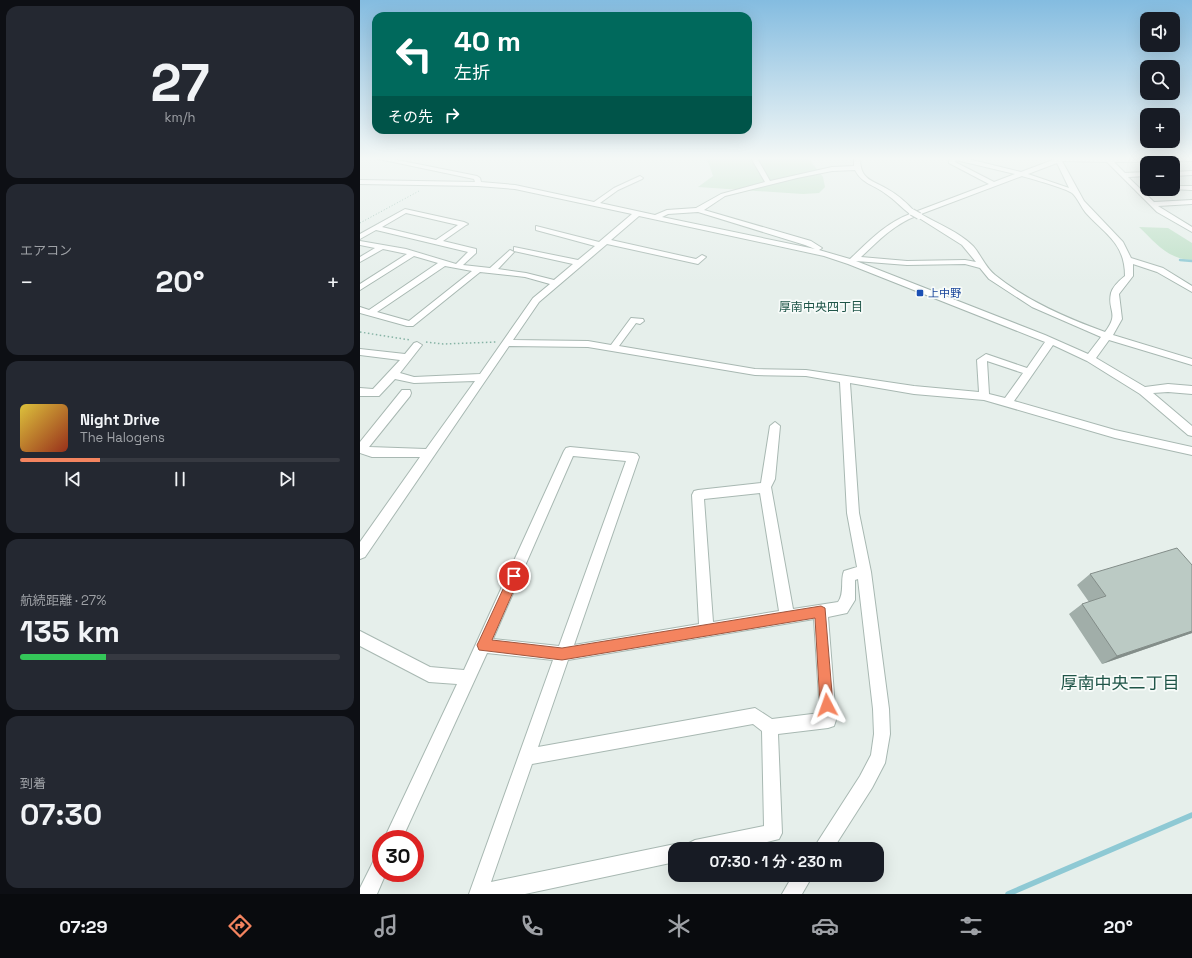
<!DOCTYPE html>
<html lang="ja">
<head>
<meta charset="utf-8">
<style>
  :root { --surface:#171b24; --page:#242831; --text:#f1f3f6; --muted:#9ea1a6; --line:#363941; --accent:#f4845f }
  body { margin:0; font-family:"Space Grotesk","Noto Sans JP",sans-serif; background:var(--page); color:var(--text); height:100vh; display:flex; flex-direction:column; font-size:15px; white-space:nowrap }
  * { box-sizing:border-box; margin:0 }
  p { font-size:13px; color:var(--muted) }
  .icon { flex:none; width:22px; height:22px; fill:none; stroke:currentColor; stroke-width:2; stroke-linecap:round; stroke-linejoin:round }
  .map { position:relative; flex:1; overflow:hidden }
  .drawer { display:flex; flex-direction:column; gap:6px; padding:6px; background:#0d0f14; width:360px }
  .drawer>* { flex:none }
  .banner { position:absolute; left:12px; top:12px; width:380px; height:122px; border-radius:12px; box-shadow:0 4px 16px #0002; background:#00695c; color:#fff; overflow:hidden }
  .controls { position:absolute; left:780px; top:12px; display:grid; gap:8px }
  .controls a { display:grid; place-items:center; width:40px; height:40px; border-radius:8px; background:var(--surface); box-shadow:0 4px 16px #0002; font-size:20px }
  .speed { position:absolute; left:12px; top:830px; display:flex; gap:8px; font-size:20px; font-weight:700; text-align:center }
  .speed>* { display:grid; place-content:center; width:52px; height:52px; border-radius:50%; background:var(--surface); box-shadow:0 4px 16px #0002; line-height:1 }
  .speed .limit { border:6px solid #d22; background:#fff; color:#111 }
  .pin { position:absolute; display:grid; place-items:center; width:34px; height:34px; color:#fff; margin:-17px; border:2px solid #fff; border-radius:50%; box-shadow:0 1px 4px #0007 }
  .me { position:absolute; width:44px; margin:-22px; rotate:356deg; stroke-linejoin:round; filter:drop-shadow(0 0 3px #0008) }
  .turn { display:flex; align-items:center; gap:14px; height:84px; padding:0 16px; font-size:18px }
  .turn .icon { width:52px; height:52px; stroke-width:2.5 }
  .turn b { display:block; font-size:28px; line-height:34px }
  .then { display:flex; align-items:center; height:38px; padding:0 16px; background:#0003; gap:8px; font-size:15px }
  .big { font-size:30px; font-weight:600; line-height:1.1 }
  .drawer .card { flex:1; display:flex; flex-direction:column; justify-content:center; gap:6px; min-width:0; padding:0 14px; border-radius:12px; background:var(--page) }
  .drawer .dial { align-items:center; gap:0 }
  .dial b { font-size:52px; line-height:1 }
  .song { display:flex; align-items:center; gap:12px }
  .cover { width:48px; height:48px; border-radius:6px; background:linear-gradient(135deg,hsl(50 70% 55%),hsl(10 70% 35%)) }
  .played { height:4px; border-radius:2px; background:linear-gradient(90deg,var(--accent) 25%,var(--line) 25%) }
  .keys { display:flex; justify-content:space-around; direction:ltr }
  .heat { display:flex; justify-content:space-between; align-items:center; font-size:22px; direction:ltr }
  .charge { height:6px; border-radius:3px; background:linear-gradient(90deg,#34c759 27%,var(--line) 0) }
  .trip { position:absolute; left:308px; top:842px; width:216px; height:40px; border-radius:12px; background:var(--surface); box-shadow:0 4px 16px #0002; font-weight:600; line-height:40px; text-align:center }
  .tabs { display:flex; height:64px; justify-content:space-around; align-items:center; background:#090b0e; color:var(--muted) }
  .tabs .icon { width:28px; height:28px }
  .tabs .active { color:var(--accent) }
  .tabs b { font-size:18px; color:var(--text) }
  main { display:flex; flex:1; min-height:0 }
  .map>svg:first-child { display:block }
</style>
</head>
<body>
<main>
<section class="drawer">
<div class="card dial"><b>27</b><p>km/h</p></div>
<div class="card"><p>エアコン</p>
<div class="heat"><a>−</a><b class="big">20°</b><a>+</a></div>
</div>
<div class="card">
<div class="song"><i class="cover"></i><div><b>Night Drive</b><p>The Halogens</p></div></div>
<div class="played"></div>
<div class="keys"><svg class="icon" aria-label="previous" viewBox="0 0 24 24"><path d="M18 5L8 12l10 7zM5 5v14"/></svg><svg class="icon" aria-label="pause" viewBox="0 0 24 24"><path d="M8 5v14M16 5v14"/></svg><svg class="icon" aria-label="next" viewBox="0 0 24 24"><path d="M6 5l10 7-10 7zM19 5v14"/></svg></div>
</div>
<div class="card"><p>航続距離 · 27%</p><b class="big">135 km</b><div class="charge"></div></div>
<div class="card"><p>到着</p><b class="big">07:30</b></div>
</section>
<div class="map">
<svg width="832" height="894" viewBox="0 0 832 894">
  <rect width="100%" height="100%" fill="#e6efeb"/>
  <path fill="#bfe0c8" d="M344,158H448L463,177L465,187L459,193L443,194L338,187L353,176L349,164Z
    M779,227L808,228L832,243V260C807,259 796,243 779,227Z"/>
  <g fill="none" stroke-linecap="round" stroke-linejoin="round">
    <path stroke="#8ec9d4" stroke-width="2.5" d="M820,260L832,261"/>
    <path stroke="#8ec9d4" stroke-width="5.5" d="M648,894L832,815"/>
    <g stroke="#a8b8b2" stroke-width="2">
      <path id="minor" d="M14,158H27L117,176L120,178L121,182L155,185L234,202L254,188L280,176L283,178L282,179L258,190L240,203L295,215L307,210L336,208L361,194L405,182L391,158H397L410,181L472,167L494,166V158H500C500,181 513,180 529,190C538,195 548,204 555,212L629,184L589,163V161L593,158H604L661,172L698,158H832V161L754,162L765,173L787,172V176L768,177L794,202L832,200V204L798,206L832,227V232L797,212L747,162L702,161L724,201L763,242L771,258L803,268L832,286V292L797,272L773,264V276L759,294L762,319L753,335L832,359V365L749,340L736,358L785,387L808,384L832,386V394L808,392L793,393L832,426V436L828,435L780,394L727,361L693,345L654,401L755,430L832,447V455L755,438L624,400L554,394L490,383L499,513L511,572L529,709L530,734L525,763L512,788L473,849H453L500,776L511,755L514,734L513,709L498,579L495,580V600L487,613L468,617L476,720L474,726L468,728L418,734L422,833L419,839L379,849H326L329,843L335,840L404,826L402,731L393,724L172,764L131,882L315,844L321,847L322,849H315V862L165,894H109L193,660L127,653L42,839H24L97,684L69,682L0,646V631L70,667L104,670L204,451L206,448L210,447L273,453L277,454L279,457L214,645L339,624L332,495L334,491L338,490L401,483L410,426L415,422L420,426L415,479L411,487L433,609L478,602C485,593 480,580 484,571L497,567L487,513L480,382L446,376L395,375L228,347L149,346L5,557L0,559V542L60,457H12L0,453V442L42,390H50L51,393L50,396L9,447L66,449L115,381L54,383L35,379L19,396H0V388L13,389L40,360L0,355V349L45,354L54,343L57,342L62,345L40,373L54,377L120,374L173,298L190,284L165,277L120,272L53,326H47L0,313V307L9,310L78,263L54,256L0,290V284L47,254L23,249L0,262V257L15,248L0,245V241L46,249L96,264L108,252L16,230L0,239V234L45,209L104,222L108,224L106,225L83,241L116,249V253L103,265L130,268L150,250L154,252L138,269L166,273L194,280L213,264L154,251V247L218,260L235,246L176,230V226L239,242L272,214L155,189L118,186L0,184V180L115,182L114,179ZM596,160L655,174L634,182L595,162ZM697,163L709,188L668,174ZM495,170C502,184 515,185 526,194C535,200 542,208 550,214C526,223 509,241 490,259L459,250L462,248L451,241L344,210L365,196L437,178L472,171ZM662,176C672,179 705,188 712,193C717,197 721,207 726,213C745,234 765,243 765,276C760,280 753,286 751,293C747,311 760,313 745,332C707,318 667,301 635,275C625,267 621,255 613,246C599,232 578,224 561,214ZM338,212L445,245L455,249L302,217L308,214ZM46,213L98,225L76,240L22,227ZM279,216L464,256L488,264L685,342L667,368L626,354L617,360L619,392L554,386L446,370L395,369L259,346L276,323L280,324L284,321L283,319L271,318L251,345L228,341L153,340L179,302L247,244L338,264L346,257L342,255L336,259L251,240ZM556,216L602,245L616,262L605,260L547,261L501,257C518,241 533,225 556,216ZM496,261L547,265L605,264L620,268L629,279L672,307L741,337L728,354L685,335ZM85,266L112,271L49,321L17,312ZM627,361L663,373L645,398L629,394ZM213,456L266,461L199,646L133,639ZM400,493L419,611L353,622L344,499ZM454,619L460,713L412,719L395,708L178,747L208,660Z
        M832,171V175L813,176V172Z
        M813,186H832V190L811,189H813Z
        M21,855V873H26L17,894H0V888L15,858Z
        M433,875H453L442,894H422Z"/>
    </g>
    <path stroke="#86b3a5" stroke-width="1" stroke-dasharray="1 2" stroke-linecap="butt" d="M0,223L59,191"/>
    <path stroke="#86b3a5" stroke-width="1.5" stroke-dasharray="1.5 2.5" stroke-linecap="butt" d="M0,332L50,340
      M66,342L83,344L136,342"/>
    <use href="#minor" fill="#fff" fill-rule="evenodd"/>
    <g stroke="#a8b8b2" stroke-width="8" stroke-linecap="butt">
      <path id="minor-bridge" d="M552,212L559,216"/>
    </g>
    <use href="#minor-bridge" stroke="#fff" stroke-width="6"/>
  </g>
  <path fill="#a1aea9" d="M832,565V633L742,664L709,614L722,604L729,602L717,585L730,574Z"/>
  <path fill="#838d89" d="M832,631V633L742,664L757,656Z"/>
  <path fill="#bbcac4" stroke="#838d89" d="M817,548L832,565V631L757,656L722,604L746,596L730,574Z"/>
  <linearGradient id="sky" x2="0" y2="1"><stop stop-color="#84bce0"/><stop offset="0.56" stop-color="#f4f8f6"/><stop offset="1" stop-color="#f4f8f6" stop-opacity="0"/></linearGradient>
  <rect width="832" height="283" fill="url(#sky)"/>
  <path fill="#f4845f" stroke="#9f563e" d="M154,571L158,572L160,576L132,640L202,648L461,606L465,608L473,705L471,710L467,711L462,710L460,705L455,618L202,660L119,650L117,645L119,641L151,572Z"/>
  <rect fill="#1a4fb4" stroke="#f7fbf9" stroke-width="1.5" x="556" y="289" width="8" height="8" rx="2"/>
  <g text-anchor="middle" stroke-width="3.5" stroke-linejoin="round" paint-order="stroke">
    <g font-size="11" fill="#164399" stroke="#f7fbf9" text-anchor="start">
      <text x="568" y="297">上中野</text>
    </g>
    <g font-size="12" fill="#1f5548" stroke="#f7fbf9">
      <text x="461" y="311">厚南中央四丁目</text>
    </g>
    <g font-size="17" fill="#1f5548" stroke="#f7fbf9">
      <text x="760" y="689">厚南中央二丁目</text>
    </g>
  </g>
</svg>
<div class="controls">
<a><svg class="icon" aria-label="sound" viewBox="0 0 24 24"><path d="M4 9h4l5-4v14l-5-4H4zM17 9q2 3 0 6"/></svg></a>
<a><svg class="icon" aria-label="search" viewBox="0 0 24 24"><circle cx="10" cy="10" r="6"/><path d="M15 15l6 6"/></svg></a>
<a>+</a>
<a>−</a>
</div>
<div class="speed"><div class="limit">30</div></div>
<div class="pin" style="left:154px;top:576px;background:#d93025"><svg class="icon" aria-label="arrive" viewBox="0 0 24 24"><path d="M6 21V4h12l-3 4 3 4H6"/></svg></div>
<svg class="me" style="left:467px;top:705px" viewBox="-20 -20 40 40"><path d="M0-17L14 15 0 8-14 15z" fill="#f4845f" stroke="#fff" stroke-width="4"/></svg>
<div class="trip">07:30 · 1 分 · 230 m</div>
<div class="banner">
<div class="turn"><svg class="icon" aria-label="left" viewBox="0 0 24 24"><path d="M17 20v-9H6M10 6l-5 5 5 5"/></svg><div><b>40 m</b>左折</div></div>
<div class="then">その先<svg class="icon" aria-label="right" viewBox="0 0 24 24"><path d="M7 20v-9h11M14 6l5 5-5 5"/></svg></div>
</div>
</div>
</main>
<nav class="tabs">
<b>07:29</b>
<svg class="icon active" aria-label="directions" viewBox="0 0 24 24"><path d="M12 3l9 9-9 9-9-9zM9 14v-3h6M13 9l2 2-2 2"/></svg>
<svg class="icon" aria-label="music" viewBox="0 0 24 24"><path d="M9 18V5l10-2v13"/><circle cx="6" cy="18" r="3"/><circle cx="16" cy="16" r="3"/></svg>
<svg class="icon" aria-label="phone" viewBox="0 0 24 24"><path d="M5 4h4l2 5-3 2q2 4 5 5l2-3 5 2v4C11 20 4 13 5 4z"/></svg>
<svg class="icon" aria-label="climate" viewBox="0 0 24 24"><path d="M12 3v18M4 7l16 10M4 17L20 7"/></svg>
<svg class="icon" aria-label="car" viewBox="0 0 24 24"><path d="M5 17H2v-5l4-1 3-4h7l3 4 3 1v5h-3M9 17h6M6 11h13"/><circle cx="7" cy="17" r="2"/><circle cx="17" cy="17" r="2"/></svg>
<svg class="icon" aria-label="filters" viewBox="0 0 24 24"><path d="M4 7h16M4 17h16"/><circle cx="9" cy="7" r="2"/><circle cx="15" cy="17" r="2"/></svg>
<b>20°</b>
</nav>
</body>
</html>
